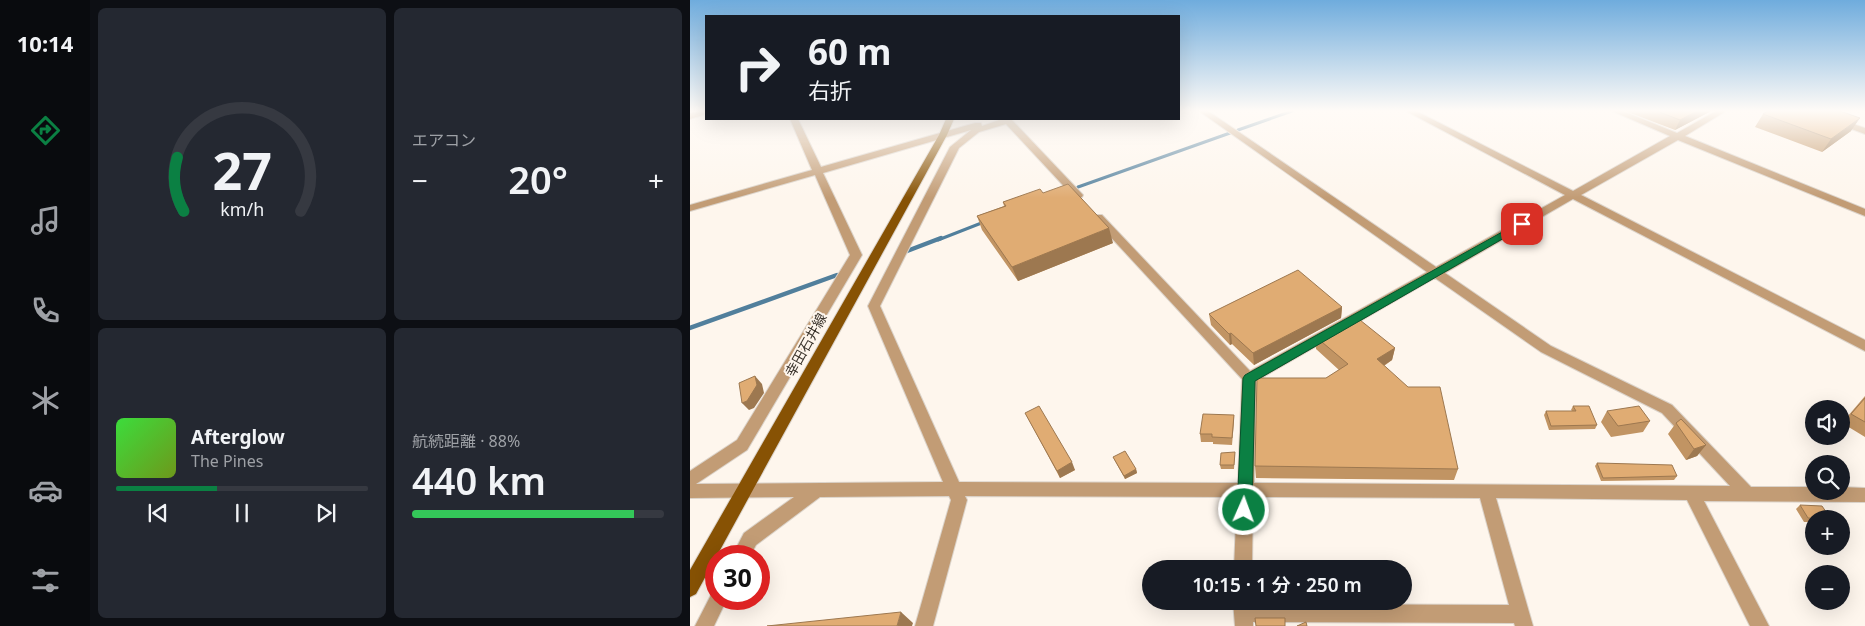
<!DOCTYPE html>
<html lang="ja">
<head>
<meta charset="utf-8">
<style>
  :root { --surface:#171b24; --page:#242831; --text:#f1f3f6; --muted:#9ea1a6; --line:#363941; --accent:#0b8043 }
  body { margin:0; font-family:"Noto Sans","Noto Sans JP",sans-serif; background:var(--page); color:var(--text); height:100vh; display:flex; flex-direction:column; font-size:19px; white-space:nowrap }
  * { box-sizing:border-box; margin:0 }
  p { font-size:16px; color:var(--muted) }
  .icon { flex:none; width:28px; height:28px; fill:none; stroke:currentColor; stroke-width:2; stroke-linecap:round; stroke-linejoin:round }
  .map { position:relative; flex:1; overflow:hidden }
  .details { display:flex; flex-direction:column; gap:8px; padding:8px; background:#0d0f14; width:600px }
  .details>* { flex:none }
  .banner { position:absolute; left:15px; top:15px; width:475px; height:105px; border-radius:0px; box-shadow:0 5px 20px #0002; background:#171b24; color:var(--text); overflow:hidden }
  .controls { position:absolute; left:1115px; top:400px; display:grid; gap:10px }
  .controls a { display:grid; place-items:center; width:45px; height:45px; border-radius:50%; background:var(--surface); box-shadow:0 5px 20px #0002; font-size:25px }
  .speed { position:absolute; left:15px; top:545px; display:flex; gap:10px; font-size:25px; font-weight:700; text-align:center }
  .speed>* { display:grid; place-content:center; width:65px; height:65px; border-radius:50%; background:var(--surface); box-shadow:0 5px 20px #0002; line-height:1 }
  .speed .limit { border:8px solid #d22; background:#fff; color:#111 }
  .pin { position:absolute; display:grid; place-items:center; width:42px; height:42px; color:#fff; margin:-21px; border-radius:10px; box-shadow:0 2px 8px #0006 }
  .me { position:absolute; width:55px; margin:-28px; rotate:2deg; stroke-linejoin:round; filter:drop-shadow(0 0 4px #0008) }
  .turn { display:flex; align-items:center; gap:18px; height:105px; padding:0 20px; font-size:22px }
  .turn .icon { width:65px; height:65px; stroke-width:2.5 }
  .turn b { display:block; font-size:35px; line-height:42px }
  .big { font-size:38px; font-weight:600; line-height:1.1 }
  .details .widget { flex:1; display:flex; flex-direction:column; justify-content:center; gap:8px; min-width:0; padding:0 18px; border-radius:8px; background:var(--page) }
  .details .dial { align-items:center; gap:0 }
  .dial svg { height:130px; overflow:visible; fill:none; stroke:var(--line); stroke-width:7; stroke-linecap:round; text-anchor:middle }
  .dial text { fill:var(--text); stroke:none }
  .song { display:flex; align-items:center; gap:15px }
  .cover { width:60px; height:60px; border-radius:8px; background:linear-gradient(135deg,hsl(120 70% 55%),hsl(80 70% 35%)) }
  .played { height:5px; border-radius:2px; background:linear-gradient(90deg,var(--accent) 40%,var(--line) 40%) }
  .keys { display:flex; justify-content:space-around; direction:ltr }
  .heat { display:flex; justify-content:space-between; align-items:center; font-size:28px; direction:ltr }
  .charge { height:8px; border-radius:4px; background:linear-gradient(90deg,#34c759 88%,var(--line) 0) }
  .details .tiles { flex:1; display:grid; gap:8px; grid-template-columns:repeat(2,1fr) }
  .trip { position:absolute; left:452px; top:560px; width:270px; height:50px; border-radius:25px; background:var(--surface); box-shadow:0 5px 20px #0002; font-weight:600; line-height:50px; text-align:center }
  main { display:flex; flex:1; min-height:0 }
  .menu { display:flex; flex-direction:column; width:90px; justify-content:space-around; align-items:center; background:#090b0e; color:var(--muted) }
  .menu .icon { width:35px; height:35px }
  .menu .on { color:var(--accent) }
  .menu b { font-size:22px; color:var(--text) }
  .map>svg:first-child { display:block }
</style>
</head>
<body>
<main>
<nav class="menu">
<b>10:14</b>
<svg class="icon on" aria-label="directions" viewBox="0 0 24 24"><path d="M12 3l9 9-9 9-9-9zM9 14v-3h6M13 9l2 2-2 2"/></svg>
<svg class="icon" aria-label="music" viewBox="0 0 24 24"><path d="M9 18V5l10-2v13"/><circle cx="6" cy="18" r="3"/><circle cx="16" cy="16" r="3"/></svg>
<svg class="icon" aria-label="phone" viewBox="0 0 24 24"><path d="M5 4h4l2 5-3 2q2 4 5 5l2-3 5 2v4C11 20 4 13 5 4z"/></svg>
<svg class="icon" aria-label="climate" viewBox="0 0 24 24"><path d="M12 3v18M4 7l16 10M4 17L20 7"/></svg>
<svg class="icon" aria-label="car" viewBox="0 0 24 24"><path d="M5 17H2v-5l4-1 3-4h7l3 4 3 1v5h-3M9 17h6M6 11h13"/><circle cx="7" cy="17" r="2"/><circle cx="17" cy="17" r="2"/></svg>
<svg class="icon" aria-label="filters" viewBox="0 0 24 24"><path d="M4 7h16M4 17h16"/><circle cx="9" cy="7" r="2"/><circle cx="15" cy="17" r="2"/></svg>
</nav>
<section class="details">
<div class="tiles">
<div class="widget dial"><svg viewBox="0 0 100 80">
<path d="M14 69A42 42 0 1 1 86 69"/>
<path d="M14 69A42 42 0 0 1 10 36" stroke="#0b8043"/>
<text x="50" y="56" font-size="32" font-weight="700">27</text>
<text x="50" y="72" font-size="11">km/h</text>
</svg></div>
<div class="widget"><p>エアコン</p>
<div class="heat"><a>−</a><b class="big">20°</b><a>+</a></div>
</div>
<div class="widget">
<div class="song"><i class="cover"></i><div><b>Afterglow</b><p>The Pines</p></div></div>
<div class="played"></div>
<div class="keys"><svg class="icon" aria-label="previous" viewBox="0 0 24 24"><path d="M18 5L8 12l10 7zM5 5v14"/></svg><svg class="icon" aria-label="pause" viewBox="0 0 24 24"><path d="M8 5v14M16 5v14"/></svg><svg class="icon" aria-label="next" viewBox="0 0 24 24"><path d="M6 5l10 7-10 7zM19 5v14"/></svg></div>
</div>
<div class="widget"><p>航続距離 · 88%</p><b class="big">440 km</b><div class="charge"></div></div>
</div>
</section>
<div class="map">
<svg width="1175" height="626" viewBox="0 0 1175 626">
  <rect width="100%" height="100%" fill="#fef6ed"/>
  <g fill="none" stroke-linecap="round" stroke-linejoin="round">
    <path stroke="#517f9c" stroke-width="3" d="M548,130L602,111
      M388,187L540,133
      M248,240L294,222"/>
    <path stroke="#517f9c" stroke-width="4.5" d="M217,251L251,238
      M0,328L147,275"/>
    <g stroke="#dbd3ca" stroke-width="2">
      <path id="minor" d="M11,111H16V114L0,119V113Z
        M509,111H518L746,267L875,195L716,111H726L883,191L980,136L922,111H933L987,133L1026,111H1036L995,136L1175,209V216L988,140L891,195L1175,340V351L883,199L755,273L861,346L982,405L1061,487H1124V491H1151V487L1175,488V502L1014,501L1079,626H1060L997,500L806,498L843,626H825L824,623L563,622V626H545L543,601H561V604L819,605L790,498L563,497L562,569H544L547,497L275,496L277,500L243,626H225L261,500L259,496L130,497L66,545L60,556H42L54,533L104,497L0,498V471L47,440L160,255L125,175L0,211V205L122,170L100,119H108L131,167L285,123H291L292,126L312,119H321L393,195L392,197H384L316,124L289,132L269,148L190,306L269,482L548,483L552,379L404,219L403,217L404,215H412L560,371L737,272ZM281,130L260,147L178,306L253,482L6,484L57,450L172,255L133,173ZM745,278L851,352L972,413L1040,486L564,483L566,381Z
        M1113,111H1125L1175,128V134Z
        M26,591V599H37L24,626H5L22,593Z"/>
    </g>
    <g stroke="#dbd3ca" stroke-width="2">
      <path id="major" d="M256,119H264L257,135L6,594L0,597V570L249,135Z"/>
    </g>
    <use href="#minor" fill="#c29c75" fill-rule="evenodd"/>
    <use href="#major" fill="#875204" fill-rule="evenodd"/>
  </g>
  <path fill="#c19463" d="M935,111H1021L985,130Z
    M1073,114L1161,131L1132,152L1065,127Z
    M353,193L423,243L328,281L292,230L287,216L314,206L313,202Z
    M652,307L651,318L564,365L542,344L540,345L521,325L519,314Z
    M626,337L705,348L702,360L694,366L768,469L764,480L566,478L565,466L636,378L649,370L626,349Z
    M1175,396V437L1152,423Z
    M883,406L907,425L905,429L859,430L854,415L856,411H882L881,410Z
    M917,411L960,421L953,432L921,437L911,422Z
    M335,413L385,470L370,478Z
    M544,415V422L542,445L523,444V442H511L510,434Z
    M986,423L1016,445L1007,456L996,460L978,434Z
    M545,452L544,469H531L530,465Z
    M423,457L446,469L447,473L435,479L425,461Z
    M907,463L987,476L984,480L911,481L905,466Z
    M1110,505L1141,519H1124V522H1114L1106,509Z"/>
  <path fill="#9d7850" d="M1007,111H1021L985,130L990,120Z
    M1170,118L1161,131L1132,152L1141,139Z
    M419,228L423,243L328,281L322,267Z
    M652,307L651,318L564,365L563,353Z
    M541,333L542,344L540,345L539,334Z
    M705,348L702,360L685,371L687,359Z
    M65,376L72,384L74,393L64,408L59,410L52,403Z
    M1016,445L1007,456L996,460L1004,449Z
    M382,462L385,470L370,478L367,471Z
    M446,469L447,473L435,479L434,476Z
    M211,612L223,623L222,626H207Z"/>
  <path fill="#e0ac73" stroke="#9d7850" d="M967,111H1007L990,120Z
    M1078,111H1150L1170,118L1141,139L1073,114Z
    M378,184L419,228L322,267L287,216L316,206L313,202L350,189L353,193Z
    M608,270L652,307L563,353L541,333L539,334L519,314Z
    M665,316L705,348L687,359L718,387H750L768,469L565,466L567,378H636L658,364L626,337Z
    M65,376L67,385L57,401L52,403L49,383Z
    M1175,398V422L1161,414Z
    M349,406L382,462L367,471L335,413Z
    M883,406H899L907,425L861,426L856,411H886Z
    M949,406L960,421L928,426L917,411Z
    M513,414L544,415L542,438L522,437V434H510Z
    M991,419L1016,445L1004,449L986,423Z
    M435,451L446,469L434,476L423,457Z
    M545,452L544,465H530L531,453Z
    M907,463L982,465L987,476L913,478Z
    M1110,505L1132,506L1141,519L1118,518Z
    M211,612L207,626H77Z
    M565,618H595V626H566Z
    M616,622L617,626H607Z"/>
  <linearGradient id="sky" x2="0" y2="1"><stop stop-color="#6facdd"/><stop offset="0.56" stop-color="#fffbf7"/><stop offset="1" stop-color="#fffbf7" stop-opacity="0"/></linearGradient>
  <rect width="1175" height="198" fill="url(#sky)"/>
  <path fill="#0b8043" stroke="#07532c" d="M832,221L835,222V226L565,381L562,510L560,515L554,517L549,515L547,510L553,378L555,375Z"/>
  <g text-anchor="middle" stroke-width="4" stroke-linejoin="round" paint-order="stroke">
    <g font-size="14" fill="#3a332b" stroke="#fef6ed">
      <text transform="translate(116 345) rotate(-61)" y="5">幸田石井線</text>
    </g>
  </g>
</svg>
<div class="controls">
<a><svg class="icon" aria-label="sound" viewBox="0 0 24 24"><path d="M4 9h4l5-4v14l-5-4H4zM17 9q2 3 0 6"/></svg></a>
<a><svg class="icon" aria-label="search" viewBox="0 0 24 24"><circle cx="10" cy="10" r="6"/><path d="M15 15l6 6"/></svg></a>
<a>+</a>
<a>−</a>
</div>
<div class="speed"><div class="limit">30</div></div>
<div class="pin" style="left:832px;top:224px;background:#d93025"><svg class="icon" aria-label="arrive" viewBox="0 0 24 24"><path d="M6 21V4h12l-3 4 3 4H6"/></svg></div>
<svg class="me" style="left:554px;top:510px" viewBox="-20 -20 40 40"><circle r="17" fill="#0b8043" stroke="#fff" stroke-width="3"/><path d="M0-11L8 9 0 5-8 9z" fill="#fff"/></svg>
<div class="trip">10:15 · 1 分 · 250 m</div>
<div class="banner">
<div class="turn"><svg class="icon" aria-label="right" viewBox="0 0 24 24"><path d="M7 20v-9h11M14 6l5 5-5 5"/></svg><div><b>60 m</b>右折</div></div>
</div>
</div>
</main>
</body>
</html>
